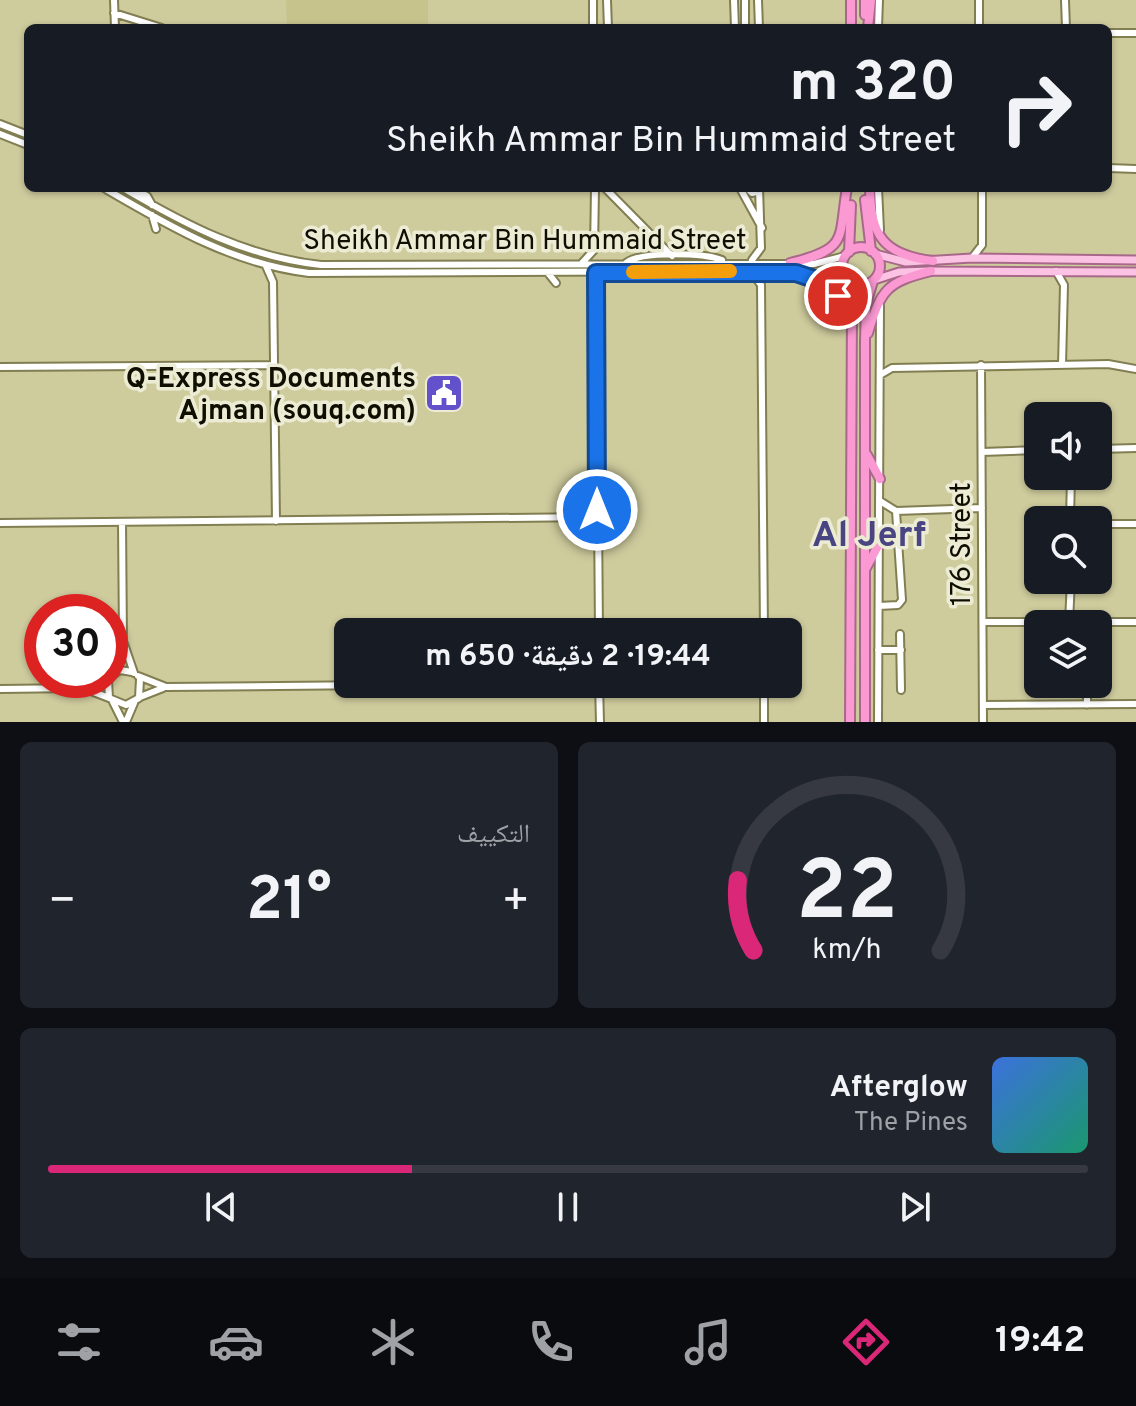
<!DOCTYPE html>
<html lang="ar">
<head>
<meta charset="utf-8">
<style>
  :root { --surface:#171b24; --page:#20242c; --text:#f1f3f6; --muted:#9ea1a6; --line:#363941; --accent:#db2777 }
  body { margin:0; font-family:Overpass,"Noto Naskh Arabic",sans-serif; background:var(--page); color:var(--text); direction:rtl; height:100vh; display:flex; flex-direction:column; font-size:30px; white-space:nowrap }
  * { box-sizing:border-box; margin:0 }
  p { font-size:26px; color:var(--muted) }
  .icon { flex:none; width:44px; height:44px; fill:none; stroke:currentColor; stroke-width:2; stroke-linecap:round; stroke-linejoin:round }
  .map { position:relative; height:722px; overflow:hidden; direction:ltr }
  .details { display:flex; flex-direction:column; gap:20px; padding:20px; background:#0d0f14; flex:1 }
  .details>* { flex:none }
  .banner { position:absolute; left:24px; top:24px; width:1088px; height:168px; border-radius:12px; box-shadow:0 2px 6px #0004; direction:rtl; background:#171b24; color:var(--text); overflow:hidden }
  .fabs { position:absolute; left:1024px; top:402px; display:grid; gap:16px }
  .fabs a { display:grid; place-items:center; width:88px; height:88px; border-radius:12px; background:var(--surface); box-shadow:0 2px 6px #0004; font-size:40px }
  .speed { position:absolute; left:24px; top:594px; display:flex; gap:16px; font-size:40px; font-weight:700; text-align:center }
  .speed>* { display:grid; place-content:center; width:104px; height:104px; border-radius:50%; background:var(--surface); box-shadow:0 2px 6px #0004; line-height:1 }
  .speed .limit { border:12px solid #d22; background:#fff; color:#111 }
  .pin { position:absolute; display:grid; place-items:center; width:68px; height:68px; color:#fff; margin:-34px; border:4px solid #fff; border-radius:50%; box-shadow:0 2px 8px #0007 }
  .me { position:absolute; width:88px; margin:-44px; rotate:0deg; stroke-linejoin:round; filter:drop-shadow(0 0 6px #0008) }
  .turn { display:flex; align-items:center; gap:28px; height:168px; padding:0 24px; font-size:36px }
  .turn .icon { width:104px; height:104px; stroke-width:2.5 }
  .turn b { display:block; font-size:56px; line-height:68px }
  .big { font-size:60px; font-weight:700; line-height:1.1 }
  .details .widget { flex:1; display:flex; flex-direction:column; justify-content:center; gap:12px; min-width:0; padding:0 28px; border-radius:12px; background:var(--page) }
  .details .dial { align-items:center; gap:0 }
  .dial svg { height:208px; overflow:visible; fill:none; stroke:var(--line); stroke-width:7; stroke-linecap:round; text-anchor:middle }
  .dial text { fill:var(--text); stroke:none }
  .song { display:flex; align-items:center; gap:24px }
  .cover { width:96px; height:96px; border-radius:12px; background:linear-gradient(135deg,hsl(220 70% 55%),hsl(160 70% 35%)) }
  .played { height:8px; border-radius:4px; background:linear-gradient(90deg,var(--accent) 35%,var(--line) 35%) }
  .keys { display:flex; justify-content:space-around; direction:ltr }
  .heat { display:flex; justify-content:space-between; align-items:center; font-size:44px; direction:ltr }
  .details .tiles { flex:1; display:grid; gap:20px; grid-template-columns:1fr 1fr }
  .widget:last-child { grid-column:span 2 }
  .trip { position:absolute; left:334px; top:618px; width:468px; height:80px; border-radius:12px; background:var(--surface); box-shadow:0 2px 6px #0004; font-weight:700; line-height:80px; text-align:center; direction:rtl }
  .tabs { display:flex; height:128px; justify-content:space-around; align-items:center; background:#090b0e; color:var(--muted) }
  .tabs .icon { width:56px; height:56px }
  .tabs .on { color:var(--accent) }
  .tabs b { font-size:36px; color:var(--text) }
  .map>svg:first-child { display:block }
</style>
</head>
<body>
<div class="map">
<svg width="1136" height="722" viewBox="0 0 1136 722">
  <rect width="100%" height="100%" fill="#cecb9d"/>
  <path fill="#c6c38d" d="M286,0H428V28H287Z"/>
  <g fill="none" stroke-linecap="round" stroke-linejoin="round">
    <g stroke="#817e52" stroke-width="10">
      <path id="minor" d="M114,0L115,28
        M593,0V28
        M607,0L608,28
        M734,0L735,28
        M745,0V28
        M758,0L759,28
        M979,0V28
        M1065,0L1066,28
        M114,13L162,28
        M878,28L879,0
        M1108,33H1136
        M0,124L28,135
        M0,134L28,145
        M1108,168L1136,169
        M104,188C169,226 233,264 309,273L751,271L844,275
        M123,188C186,225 247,257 321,265L814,264L845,256
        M133,188L147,196L152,205
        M605,188L672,256
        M740,188L762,228
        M747,188L752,193L759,191
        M878,188L880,230
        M152,215L156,229
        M972,258L982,245V188
        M752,260L761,248L759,188
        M582,263L594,250L595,188
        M626,263C641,251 703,253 722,260
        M266,266L273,282L276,521
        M751,271L761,285L764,632
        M1056,271L1064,285L1062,365
        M548,273L556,283
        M596,273L599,632
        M981,365L983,722
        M0,367L274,365
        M880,375L892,368L1108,364L1136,369
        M1098,449L1136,448
        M982,452L1038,450
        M880,501L896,511L982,508
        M1070,520L1071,476
        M122,522L123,641L134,673
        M0,523L597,517
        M1098,524H1136
        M879,606L898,605L902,600L896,511
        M983,622H1136
        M1069,622L1071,580
        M900,634L901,690
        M878,650H901
        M114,672L122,649
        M138,676L166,687L479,684
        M110,677L120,670L132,672
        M108,680L109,698L126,705L139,698L140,679
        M599,684L600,722
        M764,684V722
        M83,688L109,698
        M0,689L79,688L106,680
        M140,697L163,688
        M113,702L123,722
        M983,705L1136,704
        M1087,705V684
        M126,722L134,703
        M878,722L880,306"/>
    </g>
    <g stroke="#a86889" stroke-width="11">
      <path id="major" d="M875,254L906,262L972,258L1136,260
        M874,280L899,272L931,271L1136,272"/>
    </g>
    <g stroke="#a86889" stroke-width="12">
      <path id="highway" d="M865,0V15
        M851,28V0
        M868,28L871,0
        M870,188C870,236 884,255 933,261
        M865,200L871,251
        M842 266a19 19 0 1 1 38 0a19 19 0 1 1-38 0Z
        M849,252L851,205
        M790,263C850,249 838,238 847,188
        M796,273C825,282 840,293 849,322
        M848,281L852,308L850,722
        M868,333C881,289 887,282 931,271
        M867,455L880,479
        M866,568L879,544
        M865,722V341L866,304L873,281"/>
    </g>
    <use href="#minor" stroke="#fff" stroke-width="6"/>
    <use href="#major" stroke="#fcc2e4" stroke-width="7"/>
    <use href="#highway" stroke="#fa99d2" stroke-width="8"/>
  </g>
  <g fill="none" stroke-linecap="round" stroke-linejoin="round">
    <g stroke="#114b97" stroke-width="20">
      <path id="route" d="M597,510L596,273H796L820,281L838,296"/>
    </g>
    <use href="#route" stroke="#1a73e8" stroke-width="14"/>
    <path stroke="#f59e0b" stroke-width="14" d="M633,272L730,271"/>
  </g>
  <defs>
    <g id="civic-square" transform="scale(2)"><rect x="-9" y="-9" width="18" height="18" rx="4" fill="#6251ca" stroke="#ecebd4"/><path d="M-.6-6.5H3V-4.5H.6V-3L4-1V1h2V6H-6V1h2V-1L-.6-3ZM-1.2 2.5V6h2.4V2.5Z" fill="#fff"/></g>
  </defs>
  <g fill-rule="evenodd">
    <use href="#civic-square" x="444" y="393"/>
  </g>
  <g text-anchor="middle" stroke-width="7" stroke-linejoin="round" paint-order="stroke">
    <g font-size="28" fill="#100e01" stroke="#ecebd4">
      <text x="525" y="249">Sheikh Ammar Bin Hummaid Street</text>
      <text transform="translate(960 544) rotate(-90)" y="10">176 Street</text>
    </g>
    <g font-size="28" font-weight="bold" fill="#100e01" stroke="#ecebd4" text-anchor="end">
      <text x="416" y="387">Q-Express Documents<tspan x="416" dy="32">Ajman (souq.com)</tspan></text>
    </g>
    <g font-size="36" font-weight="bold" fill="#494482" stroke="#ecebd4">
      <text x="869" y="546">Al Jerf</text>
    </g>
  </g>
</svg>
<div class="fabs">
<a><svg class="icon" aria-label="sound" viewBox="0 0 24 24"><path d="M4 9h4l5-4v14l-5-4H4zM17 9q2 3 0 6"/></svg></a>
<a><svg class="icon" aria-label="search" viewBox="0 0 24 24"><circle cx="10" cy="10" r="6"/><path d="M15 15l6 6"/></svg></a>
<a><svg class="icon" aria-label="layers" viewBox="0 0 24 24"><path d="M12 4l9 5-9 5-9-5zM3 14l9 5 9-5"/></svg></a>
</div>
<div class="speed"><div class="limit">30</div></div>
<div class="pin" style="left:838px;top:296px;background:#d93025"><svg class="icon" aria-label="arrive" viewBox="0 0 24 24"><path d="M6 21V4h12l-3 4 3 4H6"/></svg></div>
<svg class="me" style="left:597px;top:510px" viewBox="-20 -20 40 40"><circle r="17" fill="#1a73e8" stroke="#fff" stroke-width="3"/><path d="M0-11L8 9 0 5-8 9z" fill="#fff"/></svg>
<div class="trip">19:44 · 2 دقيقة · 650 m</div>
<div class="banner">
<div class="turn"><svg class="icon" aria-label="right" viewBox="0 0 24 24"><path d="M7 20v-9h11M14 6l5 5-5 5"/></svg><div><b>320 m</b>Sheikh Ammar Bin Hummaid Street</div></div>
</div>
</div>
<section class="details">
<div class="tiles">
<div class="widget dial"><svg viewBox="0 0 100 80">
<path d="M14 69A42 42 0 1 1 86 69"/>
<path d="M14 69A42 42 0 0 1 8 42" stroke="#db2777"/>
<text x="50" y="56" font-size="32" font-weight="700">22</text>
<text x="50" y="72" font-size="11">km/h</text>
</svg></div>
<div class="widget"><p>التكييف</p>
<div class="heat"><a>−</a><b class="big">21°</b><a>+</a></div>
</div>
<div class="widget">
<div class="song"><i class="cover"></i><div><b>Afterglow</b><p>The Pines</p></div></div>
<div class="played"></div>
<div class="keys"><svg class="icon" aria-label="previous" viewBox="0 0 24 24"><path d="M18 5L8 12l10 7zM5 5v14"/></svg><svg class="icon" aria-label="pause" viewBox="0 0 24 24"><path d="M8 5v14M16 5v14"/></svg><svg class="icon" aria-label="next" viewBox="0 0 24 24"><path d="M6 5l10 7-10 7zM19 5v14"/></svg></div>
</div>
</div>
</section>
<nav class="tabs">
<b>19:42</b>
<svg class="icon on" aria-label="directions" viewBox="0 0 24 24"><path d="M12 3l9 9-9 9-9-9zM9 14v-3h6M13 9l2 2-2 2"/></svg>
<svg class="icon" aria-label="music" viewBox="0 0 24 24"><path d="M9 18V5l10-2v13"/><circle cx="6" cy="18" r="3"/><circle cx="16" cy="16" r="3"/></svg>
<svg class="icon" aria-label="phone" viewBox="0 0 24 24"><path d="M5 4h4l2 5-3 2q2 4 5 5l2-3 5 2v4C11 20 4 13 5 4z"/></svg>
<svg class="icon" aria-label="climate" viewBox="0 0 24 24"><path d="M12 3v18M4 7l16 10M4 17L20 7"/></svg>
<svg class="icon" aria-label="car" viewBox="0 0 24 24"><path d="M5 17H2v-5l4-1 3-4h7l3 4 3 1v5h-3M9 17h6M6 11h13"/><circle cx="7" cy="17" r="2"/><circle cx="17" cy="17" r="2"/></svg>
<svg class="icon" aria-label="filters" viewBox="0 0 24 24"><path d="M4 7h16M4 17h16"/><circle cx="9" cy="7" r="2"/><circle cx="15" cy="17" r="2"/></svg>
</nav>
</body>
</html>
